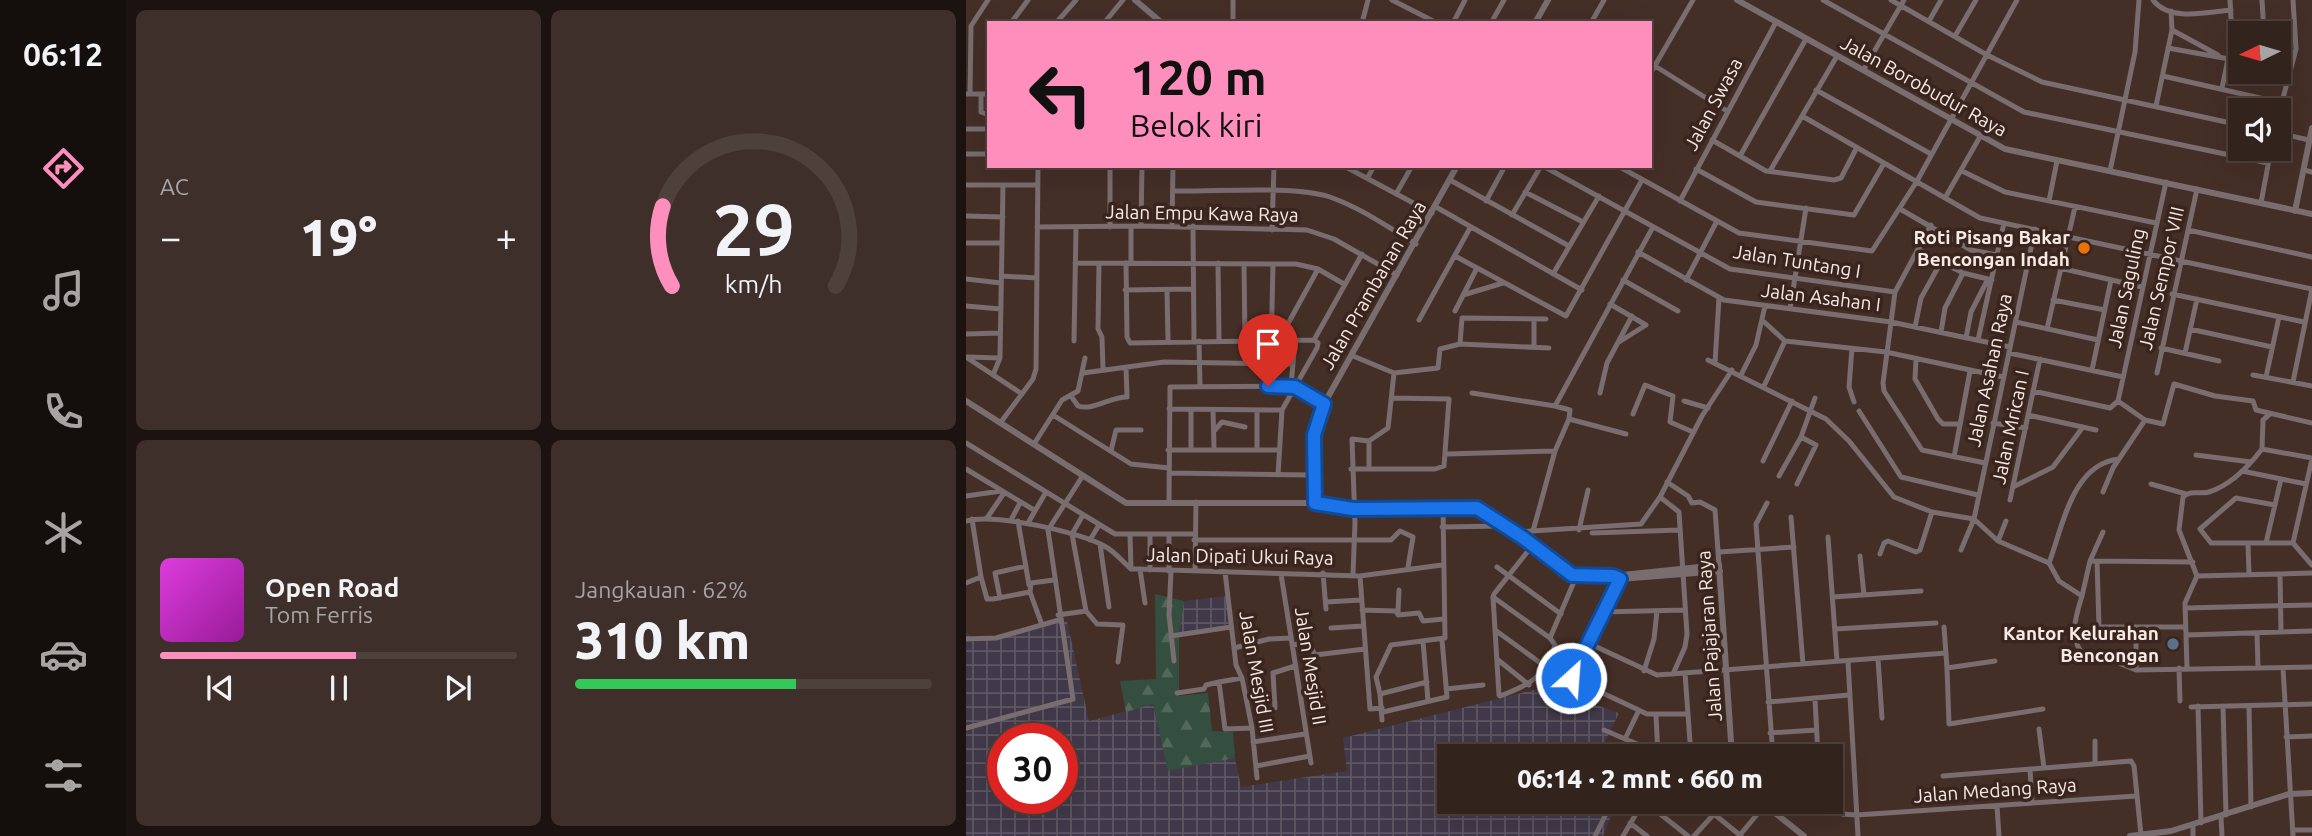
<!DOCTYPE html>
<html lang="id">
<head>
<meta charset="utf-8">
<style>
  :root { --surface:#33231d; --page:#3e2f2a; --text:#f1f3f6; --muted:#a9a4a4; --line:#4e403b; --accent:#fe8ebc }
  body { margin:0; font-family:Ubuntu,sans-serif; background:var(--page); color:var(--text); height:100vh; display:flex; flex-direction:column; font-size:26px; white-space:nowrap }
  * { box-sizing:border-box; margin:0 }
  p { font-size:23px; color:var(--muted) }
  .icon { flex:none; width:38px; height:38px; fill:none; stroke:currentColor; stroke-width:2; stroke-linecap:round; stroke-linejoin:round }
  .map { position:relative; flex:1; overflow:hidden }
  .panel { display:flex; flex-direction:column; gap:10px; padding:10px; background:#1c1310; width:840px }
  .panel>* { flex:none }
  .top-card { position:absolute; left:21px; top:21px; width:665px; height:147px; border-radius:0px; box-shadow:0 7px 28px #0002,0 0 0 2px var(--line); background:#fe8ebc; color:#111; overflow:hidden }
  .needle { width:46px; rotate:265deg }
  .buttons { position:absolute; left:1262px; top:21px; display:grid; gap:14px }
  .buttons a { display:grid; place-items:center; width:63px; height:63px; border-radius:0px; background:var(--surface); box-shadow:0 7px 28px #0002,0 0 0 2px var(--line); font-size:35px }
  .speed { position:absolute; left:21px; top:723px; display:flex; gap:14px; font-size:35px; font-weight:700; text-align:center }
  .speed>* { display:grid; place-content:center; width:91px; height:91px; border-radius:50%; background:var(--surface); box-shadow:0 7px 28px #0002,0 0 0 2px var(--line); line-height:1 }
  .speed .limit { border:10px solid #d22; background:#fff; color:#111 }
  .pin { position:absolute; display:grid; place-items:center; width:60px; height:60px; color:#fff; margin:-72px -30px; border-radius:50% 50% 50% 0; rotate:-45deg; box-shadow:0 0 7px #0007 }
  .pin .icon { rotate:45deg }
  .me { position:absolute; width:77px; margin:-38px; rotate:26deg; stroke-linejoin:round; filter:drop-shadow(0 0 5px #0008) }
  .turn { display:flex; align-items:center; gap:24px; height:147px; padding:0 28px; font-size:32px }
  .turn .icon { width:91px; height:91px; stroke-width:2.5 }
  .turn b { display:block; font-size:49px; line-height:60px }
  .big { font-size:52px; font-weight:800; line-height:1.1 }
  .panel .card { flex:1; display:flex; flex-direction:column; justify-content:center; gap:10px; min-width:0; padding:0 24px; border-radius:10px; background:var(--page) }
  .panel .dial { align-items:center; gap:0 }
  .dial svg { height:182px; overflow:visible; fill:none; stroke:var(--line); stroke-width:7; stroke-linecap:round; text-anchor:middle }
  .dial text { fill:var(--text); stroke:none }
  .song { display:flex; align-items:center; gap:21px }
  .cover { width:84px; height:84px; border-radius:10px; background:linear-gradient(135deg,hsl(300 70% 55%),hsl(300 70% 35%)) }
  .played { height:7px; border-radius:4px; background:linear-gradient(90deg,var(--accent) 55%,var(--line) 55%) }
  .keys { display:flex; justify-content:space-around; direction:ltr }
  .heat { display:flex; justify-content:space-between; align-items:center; font-size:38px; direction:ltr }
  .charge { height:10px; border-radius:5px; background:linear-gradient(90deg,#34c759 62%,var(--line) 0) }
  .panel .tiles { flex:1; display:grid; gap:10px; grid-template-columns:repeat(2,1fr) }
  .trip { position:absolute; left:471px; top:744px; width:406px; height:70px; border-radius:0px; background:var(--surface); box-shadow:0 7px 28px #0002,0 0 0 2px var(--line); font-weight:800; line-height:70px; text-align:center }
  main { display:flex; flex:1; min-height:0 }
  .tabs { display:flex; flex-direction:column; width:126px; justify-content:space-around; align-items:center; background:#140e0c; color:var(--muted) }
  .tabs .icon { width:49px; height:49px }
  .tabs .active { color:var(--accent) }
  .tabs b { font-size:32px; color:var(--text) }
  .map>svg:first-child { display:block }
</style>
</head>
<body>
<main>
<nav class="tabs">
<b>06:12</b>
<svg class="icon active" aria-label="directions" viewBox="0 0 24 24"><path d="M12 3l9 9-9 9-9-9zM9 14v-3h6M13 9l2 2-2 2"/></svg>
<svg class="icon" aria-label="music" viewBox="0 0 24 24"><path d="M9 18V5l10-2v13"/><circle cx="6" cy="18" r="3"/><circle cx="16" cy="16" r="3"/></svg>
<svg class="icon" aria-label="phone" viewBox="0 0 24 24"><path d="M5 4h4l2 5-3 2q2 4 5 5l2-3 5 2v4C11 20 4 13 5 4z"/></svg>
<svg class="icon" aria-label="climate" viewBox="0 0 24 24"><path d="M12 3v18M4 7l16 10M4 17L20 7"/></svg>
<svg class="icon" aria-label="car" viewBox="0 0 24 24"><path d="M5 17H2v-5l4-1 3-4h7l3 4 3 1v5h-3M9 17h6M6 11h13"/><circle cx="7" cy="17" r="2"/><circle cx="17" cy="17" r="2"/></svg>
<svg class="icon" aria-label="filters" viewBox="0 0 24 24"><path d="M4 7h16M4 17h16"/><circle cx="9" cy="7" r="2"/><circle cx="15" cy="17" r="2"/></svg>
</nav>
<section class="panel">
<div class="tiles">
<div class="card"><p>AC</p>
<div class="heat"><a>−</a><b class="big">19°</b><a>+</a></div>
</div>
<div class="card dial"><svg viewBox="0 0 100 80">
<path d="M14 69A42 42 0 1 1 86 69"/>
<path d="M14 69A42 42 0 0 1 10 34" stroke="#fe8ebc"/>
<text x="50" y="56" font-size="32" font-weight="700">29</text>
<text x="50" y="72" font-size="11">km/h</text>
</svg></div>
<div class="card">
<div class="song"><i class="cover"></i><div><b>Open Road</b><p>Tom Ferris</p></div></div>
<div class="played"></div>
<div class="keys"><svg class="icon" aria-label="previous" viewBox="0 0 24 24"><path d="M18 5L8 12l10 7zM5 5v14"/></svg><svg class="icon" aria-label="pause" viewBox="0 0 24 24"><path d="M8 5v14M16 5v14"/></svg><svg class="icon" aria-label="next" viewBox="0 0 24 24"><path d="M6 5l10 7-10 7zM19 5v14"/></svg></div>
</div>
<div class="card"><p>Jangkauan · 62%</p><b class="big">310 km</b><div class="charge"></div></div>
</div>
</section>
<div class="map">
<svg width="1346" height="836" viewBox="0 0 1346 836">
  <defs>
    <pattern id="industrial-grid" width="8" height="8" patternUnits="userSpaceOnUse" patternTransform="scale(1.75)"><rect width="8" height="8" fill="#413949"/><path d="M0 4h8M4 0v8" fill="none" stroke="#5d5663"/></pattern>
    <pattern id="forest-firs" width="22" height="20" patternUnits="userSpaceOnUse" patternTransform="scale(1.75)"><rect width="22" height="20" fill="#344e40"/><path d="M5 1l3.5 6h-7zM16 11l3.5 6h-7z" fill="#52685b"/></pattern>
  </defs>
  <rect width="100%" height="100%" fill="#442f27"/>
  <path fill="url(#industrial-grid)" fill-rule="evenodd" d="M261,596L263,624L213,634L218,601Z
    M101,621L123,721L187,704L202,770L269,758L275,787L381,771L377,738L579,687L653,713L637,746L660,756H483V802H651L637,836H0V631L8,642ZM37,738H96V798H37Z"/>
  <path fill="url(#forest-firs)" d="M189,594L218,601L213,634V696L242,693L246,731L267,732L269,758L202,771L187,704L160,712L154,681L190,679Z"/>
  <g fill="none" stroke-linecap="round" stroke-linejoin="round">
    <path stroke="#796d6f" stroke-width="5" d="M267,0V23
      M426,0L471,23
      M857,0L1058,112L1302,163
      M925,0L1021,55L1076,82L1274,125
      M1187,0C1203,22 1242,12 1265,10
      M1264,0L1266,37
      M1296,0L1298,33
      M963,21L975,0
      M45,23L62,0
      M90,23L110,0
      M138,23L157,0
      M396,23L402,0
      M487,23L499,0
      M525,23L538,0
      M625,23L638,0
      M1206,30L1252,55
      M989,36L1010,0
      M1202,48L1274,61
      M689,66L761,111
      M898,69L938,0
      M684,74L727,0
      M1197,76L1316,103
      M1256,88L1262,59
      M850,90L965,154
      M4,93L5,26L22,0
      M0,94H23
      M15,94V112L23,115
      M1190,106L1206,30L1205,11
      M836,116L1014,218L1346,289
      M1312,117L1330,49L1327,0
      M0,129H23
      M1312,133L1343,140
      M746,140L800,171L868,180L875,178L890,149
      M0,154H23
      M774,156L840,39
      M378,166L466,213
      M577,166L764,269L929,292
      M652,166L773,233L906,251L951,181L1051,0
      M730,169L790,202L888,215L917,165
      M1338,170L1346,172
      M804,171L871,56
      M996,171L1039,192L1190,223
      M1144,171L1169,52L1173,0
      M402,177L408,166
      M484,180L603,246
      M0,185H71
      M207,191C247,192 329,185 364,197C395,208 422,227 450,244
      M559,192L617,222
      M430,194L446,166
      M979,198L1015,135
      M520,201L539,166
      M714,201L810,22
      M1083,201L1091,161
      M1295,203L1305,149
      M470,207L616,290
      M934,209L1005,250L1031,255
      M546,215L575,166
      M0,216L37,217
      M965,225L929,292L917,383L918,391L956,450L1019,463
      M165,226V263
      M175,226L176,166
      M206,226L207,166
      M227,226L228,340
      M71,227L175,226L341,230L368,239L431,275
      M144,227V166
      M306,230L308,166
      M1222,230L1346,257
      M0,243H36
      M953,250L997,273L1026,280
      M672,252L758,300L925,322L1044,347
      M489,256L600,316L676,180
      M109,263L330,264L352,269L378,284
      M133,263L132,329L136,337L137,370
      M160,263L161,337L164,343L348,340
      M252,263L253,340
      M278,264L279,340
      M1094,268L1176,287
      M587,274L633,196
      M35,276L71,278
      M0,279L35,283
      M657,280L712,311
      M720,280L751,221
      M159,290L227,289
      M201,290L202,340
      M1206,294L1338,322
      M497,295L537,283
      M1087,300L1139,310
      M644,304L680,325L653,342
      M0,306L35,309
      M824,309L840,208
      M489,311L511,268
      M453,320L504,228
      M796,320L819,341
      M1050,322L1132,340
      M949,327L955,298L975,262
      M1081,329L1109,207
      M1224,329L1306,347
      M975,332L979,308L997,273
      M0,334L34,333
      M1000,338L1005,312L1022,279
      M313,340L352,269
      M348,340L396,254
      M1012,340L1038,223
      M108,341L110,228
      M233,341L234,386
      M819,341L920,352L1037,377
      M494,344L496,318L580,319
      M568,347V319
      M886,348L883,387L888,402
      M1195,348L1253,361
      M305,352L307,264
      M1043,353L1157,377
      M1219,353L1231,299
      M387,356L428,373L472,368L474,349L494,344L583,348
      M0,357L56,394
      M2,357L34,358
      M950,359L949,379L972,419L977,424H994
      M742,360L860,419L883,441L928,497L966,512L1008,519L1032,541L1083,563L1093,581L1116,596C1109,618 1102,640 1120,658L1150,662L1170,670L1346,667
      M749,363L753,298
      M1126,370L1145,280
      M117,373L198,362L327,364
      M1191,373L1231,189
      M27,375L34,358L37,185
      M775,375L790,345L799,306
      M1287,375L1346,386
      M1300,377L1313,317
      M1327,382L1346,289
      M325,386L329,341
      M798,386L819,341
      M1067,391L1144,408L1152,401
      M506,393L589,406L687,227
      M634,393L641,363L666,316
      M105,396L112,406C127,411 144,397 161,397L160,367
      M718,401L742,408
      M1152,401L1200,182
      M589,406L604,410L603,419L660,434
      M203,409L316,410
      M225,410V449
      M247,410L248,448
      M291,410V449
      M893,411L935,477L1012,495
      M667,414L679,385L707,396L704,422L727,432
      M87,415L165,464L203,468
      M1062,415L1130,430
      M1179,420L1197,424L1208,384L1249,396L1287,401L1290,410L1346,423
      M35,422L67,379L70,369L72,166
      M1027,423L1060,428
      M248,431L256,422L279,427
      M403,441L422,428L428,373
      M0,443L149,534H229
      M68,444L96,400L112,391L119,358
      M1296,449L1346,458
      M202,450H313
      M145,451L150,430H175
      M589,451L603,419
      M482,454L589,451L567,531
      M1230,455L1285,462
      M988,457L1004,371
      M797,461L826,401
      M0,469L68,510
      M385,469H469L478,466L483,399L427,398
      M1276,471L1340,484
      M203,473L347,475
      M312,475L316,410L351,348L352,343L348,340
      M813,476L835,437L849,398
      M701,482L722,496L726,503L734,502L749,510L753,565
      M831,484L850,445L835,437
      M1185,484L1220,494
      M1047,487L1087,467L1117,427
      M1137,492L1147,468L1179,420L1152,401
      M0,496L35,491
      M694,497L713,512L721,634L719,647L707,674
      M1044,500L1074,359
      M203,502L204,387L325,386L358,404
      M801,503L790,524L807,756
      M1309,505L1270,498L1234,529L1245,543H1327L1346,459
      M825,517L837,664
      M21,518L38,493
      M6,519L15,577
      M45,520L54,503
      M0,521C28,513 115,532 140,547C149,552 157,562 165,569H170L394,576L476,565
      M52,521L63,585
      M62,523L80,492
      M476,527L537,526
      M613,530L622,490
      M549,532L675,524L694,497L736,416L766,370
      M626,533L713,530
      M164,535L165,569
      M184,535V570
      M203,535V571
      M862,537L871,661
      M124,540L133,525
      M228,540H425L434,531L447,537L442,567
      M1032,541L1040,521
      M1282,543L1283,575
      M1300,543L1315,479
      M1327,543L1346,565
      M134,544L143,607
      M995,550L1008,519L1069,229
      M753,552L828,547
      M914,554L918,543L922,541L950,552L954,550L966,512
      M894,556L898,595
      M1124,561L1137,532
      M1131,561L1133,627
      M1083,563C1097,526 1106,464 1153,459
      M531,567L595,614
      M174,569L179,603
      M205,571L203,615L208,661
      M229,571L230,502
      M259,572L270,665L276,678L286,728L291,778
      M357,573L360,609
      M315,574L345,763
      M387,574L389,523L386,439L403,441V469
      M1314,574L1315,632
      M394,576L404,709L416,708
      M1231,576L1346,573
      M654,577L605,678L681,714H722
      M0,583L15,577L21,599H27L64,592L65,583L88,580
      M64,592L76,625
      M1116,596L1124,561L1227,562
      M527,597L584,638L589,645C580,677 563,685 534,696L533,695L527,597L528,594L566,546
      M867,597L955,591
      M34,598L29,573L60,566
      M360,602L395,600
      M1219,608L1346,605
      M396,610L430,611L432,615L453,613L457,621L478,619
      M120,611L131,624L157,625L152,662
      M432,612L433,590
      M635,612L719,610
      M92,615L120,611L106,534L117,515
      M978,627L981,668L1029,661
      M1170,627V670
      M365,628L397,626
      M869,629L970,623
      M529,630L580,667
      M1291,633L1292,668
      M1108,635L1136,627H1219
      M1221,635L1346,631
      M205,636L265,627
      M584,638L610,577
      M0,639L30,638L93,620
      M457,641L462,701
      M622,643L691,675L980,653
      M326,645L343,643L349,655L399,649
      M268,648L303,639L325,638
      M531,659L563,685
      M912,659L916,718
      M882,661L892,836
      M981,668L983,724L1077,709
      M1213,668L1214,701
      M1221,668L1219,603L1231,576L1213,530L1217,497C1225,489 1233,495 1243,492C1265,485 1283,466 1296,449L1297,420L1304,414
      M1317,668L1327,836
      M678,671L688,639L691,611
      M719,673L725,756
      M276,678L253,682L259,729L286,728
      M461,682L414,694L410,677L425,645L479,638L477,507
      M480,689L517,685
      M211,693L238,689L240,685L253,682
      M414,694L416,720
      M849,699L852,756
      M802,702L883,695
      M1232,706L1235,823
      M1257,706L1260,815
      M1283,706L1285,807
      M1225,707L1346,704
      M309,708L307,673L329,666
      M417,712L481,697L476,640
      M690,715L692,756
      M0,728L107,699L82,530L116,477
      M1073,729L1078,768
      M638,730L678,747L692,746
      M804,733L850,730
      M1320,737L1346,736
      M659,739L673,710
      M1129,741V764
      M287,742L339,734
      M290,766L344,756
      M1064,769L1066,803
      M977,776L1165,761L1168,766L1175,835
      M679,802L722,836
      M696,802L697,815
      M739,802L748,814L775,836
      M857,802L876,814L891,815L1170,796
      M1031,806L1033,836
      M1255,817L1256,836
      M664,823L681,836
      M1227,825V836
      M1327,830H1346
      M629,836L646,802
      M657,836L677,802
      M728,836L748,814
      M773,836L799,805"/>
    <path stroke="#796d6f" stroke-width="6" d="M169,0L196,23
      M771,0L1039,149L1346,214
      M569,23L582,0
      M1329,211L1346,128
      M0,401L160,503H349L387,509L505,507L549,532L610,577L647,576L753,565L766,756
      M349,503L348,435L358,404L491,166
      M649,577L654,579L754,571
      M795,802L838,836
      M1164,836L1205,831L1323,794L1346,793"/>
  </g>
  <g fill="none" stroke-linecap="round" stroke-linejoin="round">
    <g stroke="#114b97" stroke-width="18">
      <path id="route" d="M302,386L329,387L358,404L348,435L349,503L387,509L511,508L556,537L606,575L647,576L654,579L605,678"/>
    </g>
    <use href="#route" stroke="#1a73e8" stroke-width="12"/>
  </g>
  <circle fill="#e8710a" stroke="#39251e" stroke-width="2.5" cx="1118" cy="248" r="7"/>
  <circle fill="#5c6f8a" stroke="#39251e" stroke-width="2.5" cx="1207" cy="644" r="7"/>
  <g text-anchor="middle" stroke-width="7" stroke-linejoin="round" paint-order="stroke">
    <g font-size="19" fill="#f7e9e4" stroke="#39251e">
      <text transform="translate(958 86) rotate(29)" y="7">Jalan Borobudur Raya</text>
      <text transform="translate(747 104) rotate(-62)" y="7">Jalan Swasa</text>
      <text transform="translate(236 213) rotate(1)" y="7">Jalan Empu Kawa Raya</text>
      <text transform="translate(831 261) rotate(9)" y="7">Jalan Tuntang I</text>
      <text transform="translate(1195 278) rotate(-77)" y="7">Jalan Sempor VIII</text>
      <text transform="translate(407 285) rotate(-60)" y="7">Jalan Prambanan Raya</text>
      <text transform="translate(1160 288) rotate(-78)" y="7">Jalan Saguling</text>
      <text transform="translate(855 297) rotate(7)" y="7">Jalan Asahan I</text>
      <text transform="translate(1023 370) rotate(-78)" y="7">Jalan Asahan Raya</text>
      <text transform="translate(1044 427) rotate(-78)" y="7">Jalan Mrican I</text>
      <text transform="translate(274 556) rotate(1)" y="7">Jalan Dipati Ukui Raya</text>
      <text transform="translate(743 636) rotate(-94)" y="7">Jalan Pajajaran Raya</text>
      <text transform="translate(345 666) rotate(81)" y="7">Jalan Mesjid II</text>
      <text transform="translate(291 672) rotate(80)" y="7">Jalan Mesjid III</text>
      <text transform="translate(1029 790) rotate(-4)" y="7">Jalan Medang Raya</text>
    </g>
    <g font-size="19" font-weight="bold" fill="#f7e9e4" stroke="#39251e" text-anchor="end">
      <text x="1104" y="244">Roti Pisang Bakar<tspan x="1104" dy="22">Bencongan Indah</tspan></text>
      <text x="1193" y="640">Kantor Kelurahan<tspan x="1193" dy="22">Bencongan</tspan></text>
    </g>
  </g>
</svg>
<div class="buttons">
<a><svg class="needle" viewBox="-14 -14 28 28"><path d="M0-13l5 13h-10z" fill="#e53935"/><path d="M0 13l5-13h-10z" fill="#a9a4a4"/></svg></a>
<a><svg class="icon" aria-label="sound" viewBox="0 0 24 24"><path d="M4 9h4l5-4v14l-5-4H4zM17 9q2 3 0 6"/></svg></a>
</div>
<div class="speed"><div class="limit">30</div></div>
<div class="pin" style="left:302px;top:386px;background:#d93025"><svg class="icon" aria-label="arrive" viewBox="0 0 24 24"><path d="M6 21V4h12l-3 4 3 4H6"/></svg></div>
<svg class="me" style="left:605px;top:678px" viewBox="-20 -20 40 40"><circle r="17" fill="#1a73e8" stroke="#fff" stroke-width="3"/><path d="M0-11L8 9 0 5-8 9z" fill="#fff"/></svg>
<div class="trip">06:14 · 2 mnt · 660 m</div>
<div class="top-card">
<div class="turn"><svg class="icon" aria-label="left" viewBox="0 0 24 24"><path d="M17 20v-9H6M10 6l-5 5 5 5"/></svg><div><b>120 m</b>Belok kiri</div></div>
</div>
</div>
</main>
</body>
</html>
